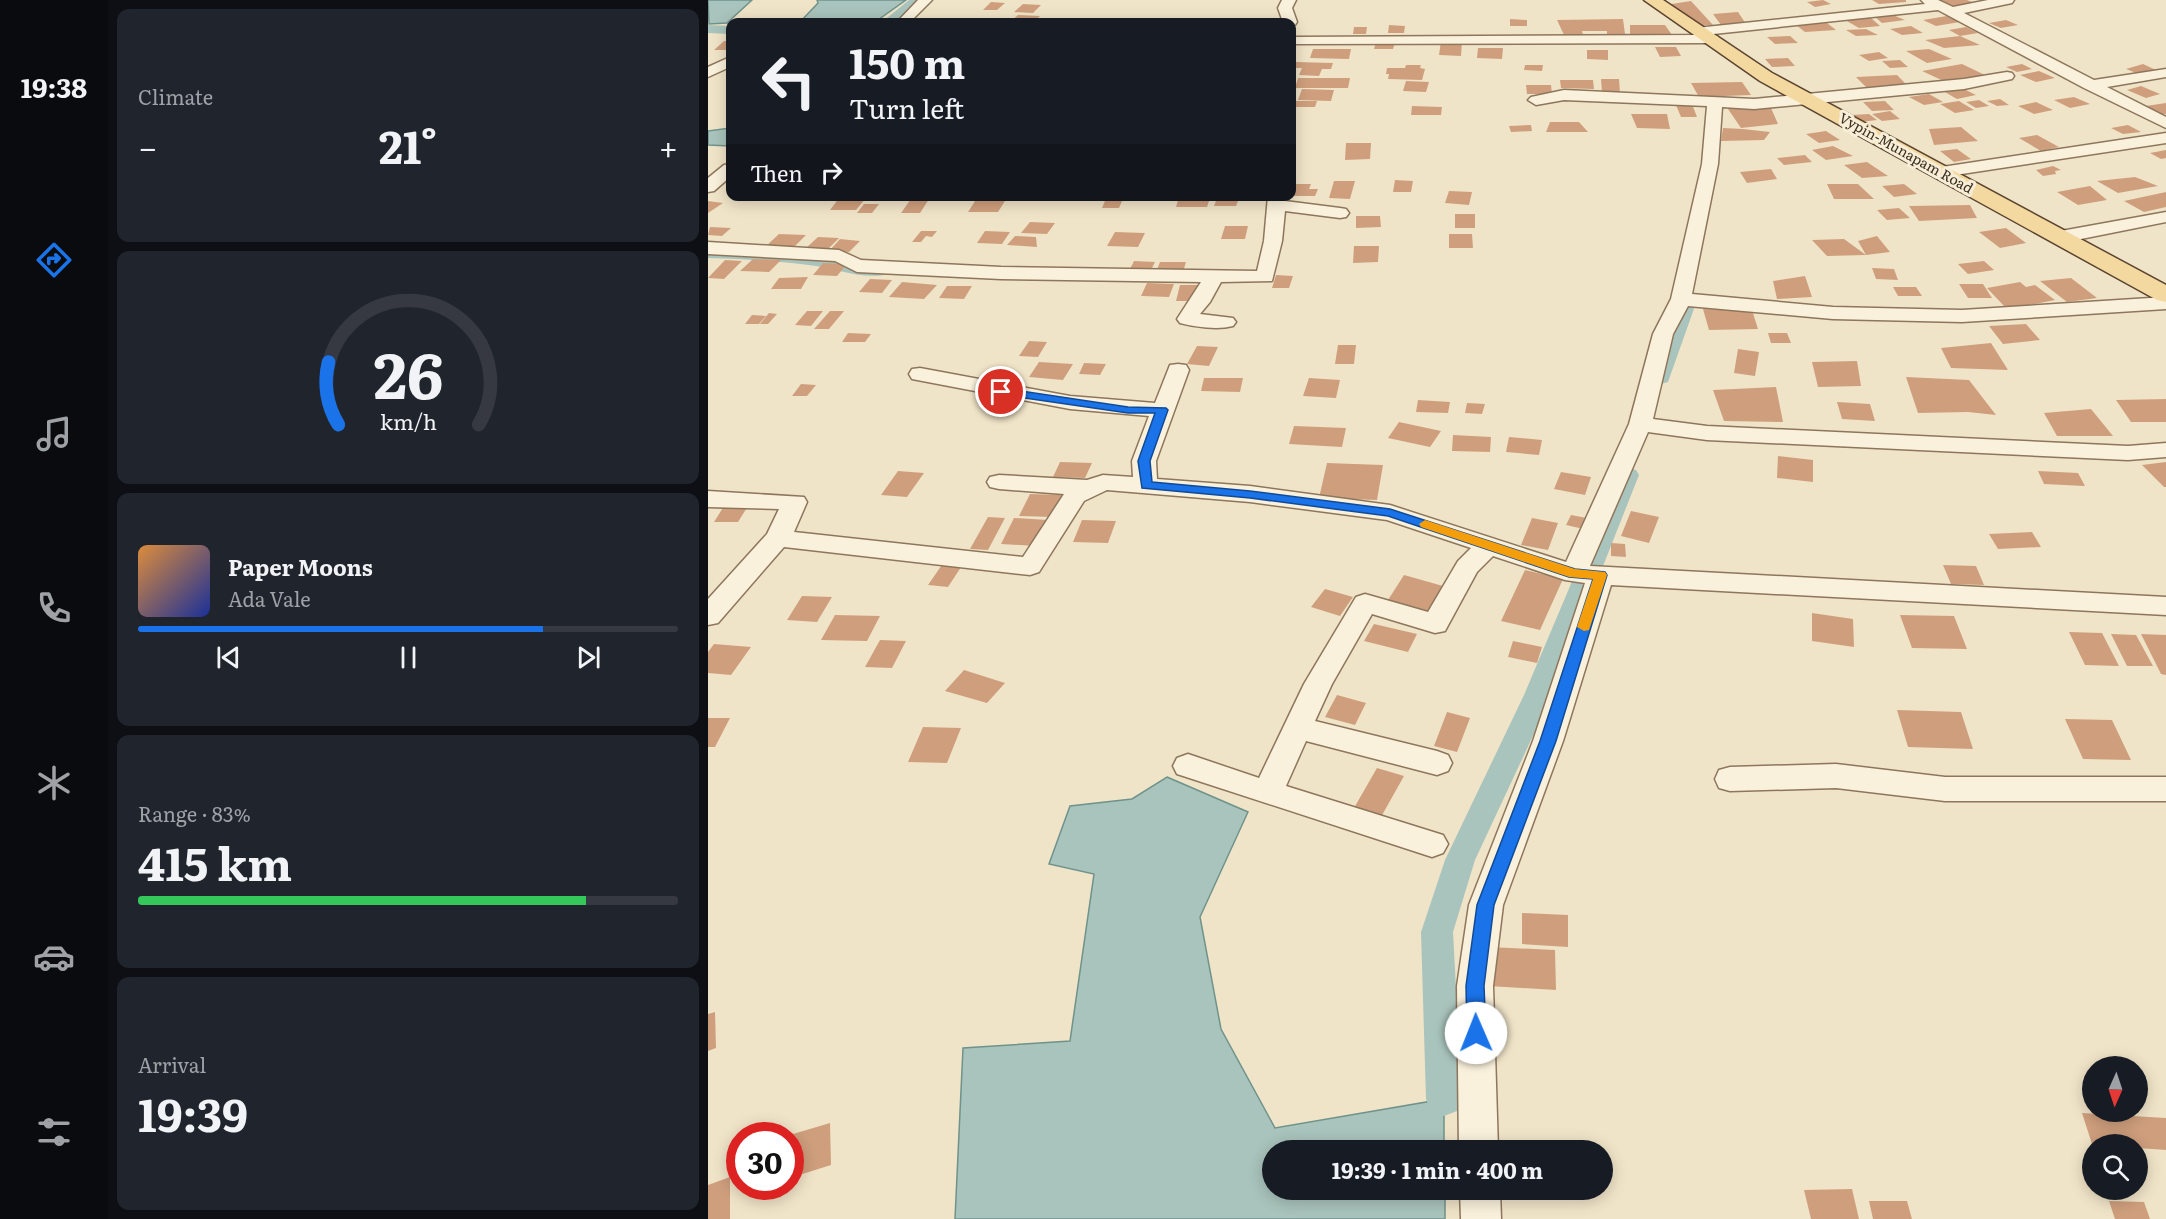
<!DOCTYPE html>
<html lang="en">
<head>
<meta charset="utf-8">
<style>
  :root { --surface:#171b24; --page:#20242c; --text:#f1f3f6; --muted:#9ea1a6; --line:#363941; --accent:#1a73e8 }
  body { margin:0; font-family:Literata,serif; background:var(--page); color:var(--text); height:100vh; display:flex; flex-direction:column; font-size:22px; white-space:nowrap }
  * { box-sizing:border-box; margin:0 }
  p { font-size:20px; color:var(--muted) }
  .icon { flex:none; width:33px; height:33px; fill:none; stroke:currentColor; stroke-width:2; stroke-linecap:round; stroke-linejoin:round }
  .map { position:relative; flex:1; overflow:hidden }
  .side { display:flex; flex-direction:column; gap:9px; padding:9px; background:#0d0f14; width:600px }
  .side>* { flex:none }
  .guide { position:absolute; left:18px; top:18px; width:570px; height:183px; border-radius:12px; box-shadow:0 3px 15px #0003; background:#171b24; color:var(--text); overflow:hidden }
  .needle { width:39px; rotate:183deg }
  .buttons { position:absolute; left:1374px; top:1056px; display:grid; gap:12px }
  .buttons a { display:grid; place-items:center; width:66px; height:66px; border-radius:50%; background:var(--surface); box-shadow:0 3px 15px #0003; font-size:30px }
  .speed { position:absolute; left:18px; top:1122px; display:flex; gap:12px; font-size:30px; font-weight:700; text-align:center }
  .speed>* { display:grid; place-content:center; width:78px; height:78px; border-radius:50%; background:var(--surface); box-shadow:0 3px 15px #0003; line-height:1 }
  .speed .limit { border:9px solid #d22; background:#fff; color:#111 }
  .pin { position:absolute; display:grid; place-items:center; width:51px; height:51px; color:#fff; margin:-26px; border:3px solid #fff; border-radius:50%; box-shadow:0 2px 6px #0007 }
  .me { position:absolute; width:66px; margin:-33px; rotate:359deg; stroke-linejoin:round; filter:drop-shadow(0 0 4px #0008) }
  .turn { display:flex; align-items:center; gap:21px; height:126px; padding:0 24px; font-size:27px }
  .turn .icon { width:78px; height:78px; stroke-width:2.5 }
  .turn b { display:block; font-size:42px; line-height:51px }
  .then { display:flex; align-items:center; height:57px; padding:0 24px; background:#0003; gap:12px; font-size:22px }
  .big { font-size:45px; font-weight:700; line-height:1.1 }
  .side .tile { flex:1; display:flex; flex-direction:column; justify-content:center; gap:9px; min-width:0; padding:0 21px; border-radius:12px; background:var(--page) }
  .side .dial { align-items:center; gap:0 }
  .dial svg { height:156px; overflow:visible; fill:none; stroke:var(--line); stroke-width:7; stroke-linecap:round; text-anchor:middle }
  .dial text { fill:var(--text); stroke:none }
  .song { display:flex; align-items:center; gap:18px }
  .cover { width:72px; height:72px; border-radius:9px; background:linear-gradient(135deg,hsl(30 70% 55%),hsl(230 70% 35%)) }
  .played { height:6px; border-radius:3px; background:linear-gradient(90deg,var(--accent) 75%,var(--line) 75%) }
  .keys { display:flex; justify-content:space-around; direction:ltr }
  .heat { display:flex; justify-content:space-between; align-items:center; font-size:33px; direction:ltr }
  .charge { height:9px; border-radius:4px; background:linear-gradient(90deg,#34c759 83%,var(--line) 0) }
  .trip { position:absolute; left:554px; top:1140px; width:351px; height:60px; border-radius:30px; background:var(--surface); box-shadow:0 3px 15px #0003; font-weight:700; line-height:60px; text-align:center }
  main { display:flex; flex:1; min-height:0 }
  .menu { display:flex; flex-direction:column; width:108px; justify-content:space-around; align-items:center; background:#090b0e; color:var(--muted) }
  .menu .icon { width:42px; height:42px }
  .menu .on { color:var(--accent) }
  .menu b { font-size:27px; color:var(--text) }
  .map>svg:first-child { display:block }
</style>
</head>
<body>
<main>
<nav class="menu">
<b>19:38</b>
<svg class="icon on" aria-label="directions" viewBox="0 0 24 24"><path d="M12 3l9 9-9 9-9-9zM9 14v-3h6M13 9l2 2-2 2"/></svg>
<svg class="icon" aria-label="music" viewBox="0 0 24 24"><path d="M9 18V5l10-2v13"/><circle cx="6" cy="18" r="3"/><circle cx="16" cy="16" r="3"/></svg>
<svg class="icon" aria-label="phone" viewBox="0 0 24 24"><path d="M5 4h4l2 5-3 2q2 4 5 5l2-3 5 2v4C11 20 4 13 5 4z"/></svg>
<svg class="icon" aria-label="climate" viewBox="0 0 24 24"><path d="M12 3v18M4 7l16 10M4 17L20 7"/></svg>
<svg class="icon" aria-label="car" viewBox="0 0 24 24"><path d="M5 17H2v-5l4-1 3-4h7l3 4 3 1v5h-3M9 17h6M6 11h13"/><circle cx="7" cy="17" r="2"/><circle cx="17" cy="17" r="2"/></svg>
<svg class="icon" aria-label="filters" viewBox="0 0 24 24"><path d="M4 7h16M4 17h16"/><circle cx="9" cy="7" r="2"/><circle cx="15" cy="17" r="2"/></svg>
</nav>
<section class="side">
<div class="tile"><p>Climate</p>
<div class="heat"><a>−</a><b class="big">21°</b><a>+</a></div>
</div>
<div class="tile dial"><svg viewBox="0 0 100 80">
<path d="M14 69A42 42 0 1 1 86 69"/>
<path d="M14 69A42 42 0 0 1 9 37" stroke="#1a73e8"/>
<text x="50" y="56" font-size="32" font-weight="700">26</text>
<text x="50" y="72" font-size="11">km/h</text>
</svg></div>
<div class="tile">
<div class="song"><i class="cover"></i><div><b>Paper Moons</b><p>Ada Vale</p></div></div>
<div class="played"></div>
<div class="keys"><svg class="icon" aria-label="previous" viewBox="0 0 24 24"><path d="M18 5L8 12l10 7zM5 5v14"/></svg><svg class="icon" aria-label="pause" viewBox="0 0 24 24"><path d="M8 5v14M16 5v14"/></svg><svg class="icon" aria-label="next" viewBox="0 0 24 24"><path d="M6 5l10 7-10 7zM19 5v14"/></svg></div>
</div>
<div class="tile"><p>Range · 83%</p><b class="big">415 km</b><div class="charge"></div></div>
<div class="tile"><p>Arrival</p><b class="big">19:39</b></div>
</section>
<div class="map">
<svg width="1458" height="1219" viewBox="0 0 1458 1219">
  <rect width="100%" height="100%" fill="#f0e4c8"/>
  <path fill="#a9c4bc" stroke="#6f938a" stroke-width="1.5" d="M0,0H44L19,23L1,24Z
    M109,0H198L167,22H92L110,3Z
    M22,128V146L0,145V131Z
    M459,777L540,812L492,917L513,1029L567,1128L736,1099V1150H564V1190H737V1219H247L255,1048L362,1041L386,874L341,864L362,806L424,799Z"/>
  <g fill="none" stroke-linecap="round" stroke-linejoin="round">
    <path fill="#a9c4bc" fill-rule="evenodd" d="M201,0H215L187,22H174Z
      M0,25L22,26V34L0,33Z
      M0,248L54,249L111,256L146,265L181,266L184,270L181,274C155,280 133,270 108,266C72,261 36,259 0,258Z
      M979,297L986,299L988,303L960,382L953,384L946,382L943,378L949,354L970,303L972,299Z
      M920,468L928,470L931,475L844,695L767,860L745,932L754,1099L749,1111L736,1116L723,1111L718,1099L713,932L737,860L816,695L909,475L912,470Z"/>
  </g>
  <path fill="#cf9f7d" d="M1115,0L1123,4L1107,7L1099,2Z
    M1164,0H1198V2L1171,4Z
    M1232,0H1259L1267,3L1247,7Z
    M983,1L1005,25H990L957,5Z
    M283,2L297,3L289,10H275Z
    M315,4L333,5L325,13L306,12Z
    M1030,12L1038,24L1013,25L1005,14Z
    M310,15L332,16L326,22H302Z
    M1185,15L1197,20L1174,23L1167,17Z
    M1239,16L1252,22L1228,26L1215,20Z
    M1163,18L1172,26L1151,28L1137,20Z
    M802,19L819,20V26H802Z
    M915,19L917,34H899V31H874L875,35H856L849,20Z
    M1298,20L1310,25L1293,28L1281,23Z
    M1119,23L1128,30L1097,32L1088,25Z
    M681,25L697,26L696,33H680Z
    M922,25H957L964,35H922Z
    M1203,26L1215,33L1194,35L1182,29Z
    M646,27H659L658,34H645Z
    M1258,27L1270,33L1252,36L1241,30Z
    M1158,29L1170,35L1148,36L1138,30Z
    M1082,36L1090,43L1067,44L1059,37Z
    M1252,36L1272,45L1236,48L1217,40Z
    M16,41H22V50H6Z
    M733,41H754L753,56L731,55Z
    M668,42L687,43L685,49H666Z
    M947,47H968L973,56L952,57Z
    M770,48H795L794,59L769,58Z
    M605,49H643L641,59L602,58Z
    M1221,49L1244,59L1219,63L1198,51Z
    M879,50H900V60L879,59Z
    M1171,52L1180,58L1161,61L1151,55Z
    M1080,58L1087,66L1064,67L1057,59Z
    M1192,60L1200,67L1182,68L1174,61Z
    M588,62L625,63L623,69H614L611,76L591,75L594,68H586Z
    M1254,64L1279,76L1240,83L1214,71Z
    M1314,64L1324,69L1309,72L1298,67Z
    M1435,64L1448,70L1431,74L1418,69Z
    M698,65H713L712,68L717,69L714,80L680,79L681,74H678L679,68H697Z
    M817,65H835L834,71L816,70Z
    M1331,71L1347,78L1328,82L1312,75Z
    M1189,75L1200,86L1158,87L1148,77Z
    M590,78H642L640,88H587Z
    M893,79H911L912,93L894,92Z
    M852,80H885L886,89L853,88Z
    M698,81L721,82L718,92L695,91Z
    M1034,82L1043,95L991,97L983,83Z
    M818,85H843L844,94H819Z
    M1433,86L1452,94L1438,98L1419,90Z
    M1254,88L1268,95L1249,99L1235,91Z
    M594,89L626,90L623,101L590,100Z
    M1221,94L1235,102L1216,105L1201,97Z
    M1366,97L1382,104L1362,108L1346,100Z
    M1292,99L1301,105L1289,106L1279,101Z
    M1271,100L1281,106L1268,108L1258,102Z
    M585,101H609L607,107H584Z
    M1177,101L1186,110L1164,111L1155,102Z
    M1251,101L1266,110L1247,113L1232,104Z
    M1328,102L1345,110L1326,114L1310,106Z
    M1458,103V114L1447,115L1431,107Z
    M984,104L989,117H973L968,105Z
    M704,106L734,107L733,115H703Z
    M1063,108L1070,124L1033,128L1020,109Z
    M1182,111L1192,119L1174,121L1164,114Z
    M923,114H959L962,129L929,128Z
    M1161,114L1169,120L1153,122L1144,115Z
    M842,122H871L880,132H838Z
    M823,125L824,131L803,132L801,126Z
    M1420,125L1433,132L1415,134L1403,128Z
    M1253,127L1270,141L1226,145L1221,129Z
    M1015,128L1035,129L1062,132L1056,140L1013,141Z
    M1118,131L1132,140L1111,143L1098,134Z
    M1329,135L1351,147L1333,151L1311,138Z
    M638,143H663L662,159L637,160Z
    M1125,146L1145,156L1118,160L1104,150Z
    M1249,149L1263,159L1246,162L1232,151Z
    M1458,150V158L1453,159L1442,153Z
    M1097,155L1104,162L1076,165L1069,158Z
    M1159,162L1180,176L1154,178L1136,165Z
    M1345,166L1353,170L1347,171L1348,174L1335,176L1328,170Z
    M1063,169L1069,179L1039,183L1032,172Z
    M1427,177L1450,186L1410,193L1389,181Z
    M687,180L705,181L703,192H685Z
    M626,181H647L642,199L621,198Z
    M587,184H603L601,189H610L607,196H584Z
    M1119,184H1150L1166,199H1126Z
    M1196,184L1209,194L1186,197L1174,186Z
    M1382,186L1399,200L1370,205L1349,192Z
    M741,191L764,192L761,205L737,203Z
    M1458,192V207L1436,212L1416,201Z
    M205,196H223L212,213H193Z
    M399,196H416L411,208H394Z
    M510,196H532L528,206H506Z
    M471,197L502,198L499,207H468Z
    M131,198L157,199L148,210H122Z
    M0,201L15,203L0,213Z
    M267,201H297L290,212H260Z
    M156,204H171L164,213H149Z
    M1262,205L1269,218L1211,221L1201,206Z
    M1191,208L1202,218L1179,220L1169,210Z
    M747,214H767V228H747Z
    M648,216H672L673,227L648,228Z
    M322,222L347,223L339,234L313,233Z
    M517,226H540L537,239H513Z
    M2,227L23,228L14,236L0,235Z
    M1298,228L1318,243L1292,248L1271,232Z
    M213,231H229L224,237L218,236L213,242H204Z
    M277,231L302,232L294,244L269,243Z
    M407,232L437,233L430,247L399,246Z
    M71,234L98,235L85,248L57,247Z
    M741,234H764L765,248H741Z
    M307,236L328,237L329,247L299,245Z
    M1169,236L1182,252L1158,255L1150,241Z
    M110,237L131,238L118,251L97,249Z
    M132,239L152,241L141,252L121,251Z
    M1136,239L1158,255L1119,256L1104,240Z
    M646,246H671L670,262L645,263Z
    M45,259L73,260L61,272L32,271Z
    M17,260L34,261L16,279L0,278Z
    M426,261L447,262L441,274L420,273Z
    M1276,261L1286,270L1260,274L1250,264Z
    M452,262H478L475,272H448Z
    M115,263L139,264L129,276L105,275Z
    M1164,268L1186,269L1190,280L1168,279Z
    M568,275L585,276L581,288H564Z
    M1097,276L1104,297L1069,299L1065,281Z
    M100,277L93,289H63L71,278Z
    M1363,278L1389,298L1359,302L1332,281Z
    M162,279L184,280L174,293L151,292Z
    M194,282L229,285L216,299L181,297Z
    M1312,282L1318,287L1327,285L1347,300L1317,306H1296L1279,288Z
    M439,283L466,284L461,297L433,296Z
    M1251,284H1275L1284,298H1260Z
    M472,285H492L488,301H468Z
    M239,286H264L256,299L231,298Z
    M1185,287H1208L1214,296H1190Z
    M995,309L1044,310L1050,329L1001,330Z
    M99,311H115L103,326L87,325Z
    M122,311H136L121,329H106Z
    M61,313L69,314L60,324H52Z
    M44,315L58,316L51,324H37Z
    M1318,324L1332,340L1295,344L1281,326Z
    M140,333L163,334L157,342H134Z
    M1060,333H1079L1083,343H1063Z
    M321,341L339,342L330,357L311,356Z
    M1283,343L1300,370L1243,368L1233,348Z
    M630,345H648L646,364H627Z
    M489,346L510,347L501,366L479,364Z
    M1030,349L1051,352L1047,376L1026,373Z
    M1149,361L1153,386L1110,387L1104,362Z
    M331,362L365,364L355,380L321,377Z
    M376,363L398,364L392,375L371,374Z
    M1198,377L1261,380L1288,415L1260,412L1210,413Z
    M496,378H535L532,392L493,391Z
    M601,378L632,380L628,398L595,396Z
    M93,384L108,385L99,396H84Z
    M1068,387L1075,422L1016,421L1005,390Z
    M1458,399V422H1423L1408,400Z
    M710,400L742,402L740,413L708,412Z
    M1129,402L1162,404L1167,421L1134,419Z
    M759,403L777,404L774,414L757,413Z
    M1383,409L1405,436H1349L1336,413Z
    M691,422L733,431L722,447L680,438Z
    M586,426L638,428L634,447L581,444Z
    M745,435L783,437L782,452L744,451Z
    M801,437L834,440L831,455L798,452Z
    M1070,456L1105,460V482L1069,478Z
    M352,462L384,463L377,478L345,477Z
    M1458,462V487H1456L1434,465Z
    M619,463L675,465L669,500L611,498Z
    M190,471L216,473L199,497L173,495Z
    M1330,471L1370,473L1377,486L1336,484Z
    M853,472L883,477L877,495L846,489Z
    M322,494L355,495L345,517L311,516Z
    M16,506H40L30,522H6Z
    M923,511L951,517L941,543L913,536Z
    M863,515L884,519L880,530L858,525Z
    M280,517L297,518L280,550L262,549Z
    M306,518L340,520L328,546L293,544Z
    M824,518L850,523L840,550L813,545Z
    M374,520L408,521L400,543L365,542Z
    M1324,532L1333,547L1290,549L1281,534Z
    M903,543L917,544L918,557L903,556Z
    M238,559L257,561L240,587L220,585Z
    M1235,565L1268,566L1276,585L1243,584Z
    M817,570L855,579L832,630L793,621Z
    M696,575L735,586L720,611L680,600Z
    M617,589L645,597L632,616L603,607Z
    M94,596L124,597L109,622L79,620Z
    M1104,613L1145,619L1146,647L1104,641Z
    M127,615L172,616L159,641L113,640Z
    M1192,615L1246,616L1259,649L1204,648Z
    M666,624L709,634L700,652L656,641Z
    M1361,632L1394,633L1411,666L1377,665Z
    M1403,634L1428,635L1445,666H1419Z
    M1433,634L1458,635V675L1453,674Z
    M172,640L198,641L184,668L157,667Z
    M805,641L834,647L829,663L800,657Z
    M6,644L43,647L23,675L0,673V652Z
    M256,670L297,683L279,703L237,691Z
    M629,695L658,703L647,725L617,717Z
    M1189,710L1253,712L1265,749L1200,747Z
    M739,712L762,718L749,752L726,746Z
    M0,718H22L7,747H0Z
    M1357,719L1404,720L1423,760L1375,759Z
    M215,727L253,728L239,763L200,762Z
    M669,768L696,776L673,817L646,808Z
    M814,913L860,915V947L814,944Z
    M781,947L847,950L848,990L780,986Z
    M7,1012L8,1048L0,1051V1014Z
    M1374,1113L1458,1118V1150L1430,1148V1144H1384Z
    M122,1123L123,1165L85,1177V1134Z
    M22,1177V1219H0V1185Z
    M1144,1189L1151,1219H1103L1096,1190Z
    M1161,1201H1199L1204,1219H1165Z
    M1401,1201L1436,1202L1442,1219H1407Z"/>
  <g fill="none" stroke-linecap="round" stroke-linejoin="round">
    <g stroke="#8d765c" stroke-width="3">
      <path id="minor" d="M210,0H224L202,22H189Z
        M574,0H588L584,8L589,22L587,25L575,22L570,8Z
        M1213,0H1230L1245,7L1280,0H1306L1304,3L1256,13L1386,80L1458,69V77L1399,87L1458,117V128L1376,88L1230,10L996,35L1009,36L1011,39L1009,42L1004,43L584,44V38L588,37L992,35L986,31L988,28L1217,4Z
        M22,57V67L0,77V67Z
        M1299,72L1304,73L1306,76L1304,79L1256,89L1046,109L1014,107L1010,164L984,294L1125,307L1254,310L1458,297V309L1254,322L1125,319L980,306L965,334L945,419L999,426L1420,446L1458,443V457L1420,460L999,440L940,432L882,566L1458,597V615L903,585L855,741L795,905L785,986L790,1150H751L749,986L761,905L825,741L877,583L857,580L785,556L769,572L737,631L727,633L664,614L624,684L607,721L729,751L740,755L744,763L740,771L729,775L598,741L578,786L735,835L740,844L735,853L724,857L469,774L465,766L469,758L480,754L551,778L596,684L648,597L657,594L720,612L750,561L763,548L679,520L542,502L399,490L376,501L331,572L322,575L76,547L10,623L0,625V599L59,534L71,509L0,507V491L96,497L99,502L86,532L315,557L356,494L291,489L282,487L279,482L282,477L291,475L379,480L395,475L425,477L424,461L441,416L362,409L204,379L201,374L204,369L212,368L362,396L447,403L462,365L470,364L478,365L481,370L448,461L449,479L542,486L682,505L858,562L921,424L945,334L963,299L994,164L999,106L856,100L828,105L820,100L823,97L856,90L1046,99L1256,79Z
        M1458,133V143L1234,177L1228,176L1225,172L1228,168L1234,167Z
        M22,164V177L6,191L0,192V178L16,165Z
        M560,196H578L577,201L632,208L638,209L641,213L638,217L632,218L577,211L574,241L564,281L513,282L502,302L492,314L525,318L528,322L525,326C510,330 487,327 472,323L469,319L493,282L293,279L149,272L127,261L0,254V242L131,250L153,260L293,267L549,271L556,241Z
        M1458,212V222L1353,243L1346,241L1344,237L1346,233L1353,231Z
        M1128,764L1237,777H1458V801H1237L1128,788L1022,791L1011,788L1007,779L1011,770L1022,767Z
        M752,1190H792L793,1219H753Z"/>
    </g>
    <g stroke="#5b4430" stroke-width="3">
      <path id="major" d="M936,0H955L1064,73L1458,285V302L1449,300L1052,81Z"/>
    </g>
    <use href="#minor" fill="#faf1dc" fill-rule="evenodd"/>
    <use href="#major" fill="#f3d9a0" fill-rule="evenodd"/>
  </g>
  <path fill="#1a73e8" stroke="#114b97" stroke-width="1.5" d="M293,388L420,407L458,408L460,410L442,461L444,482L542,491L682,509L867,569L897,572L899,575L848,741L786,905L776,986L778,1033L775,1039L768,1041L762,1039L759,1033L758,986L769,905L832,741L885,579L861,577L680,516L542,498L434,488L430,461L447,413H420L289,394V389Z"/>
  <path fill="#f59e0b" d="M717,520L867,569L897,572L899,575L881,630L876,631L869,627L885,579L861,577L713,527L711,524Z"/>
  <g text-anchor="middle" stroke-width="6" stroke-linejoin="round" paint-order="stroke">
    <g font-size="14" fill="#3d2e20" stroke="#f7eed8">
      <text transform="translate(1198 153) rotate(29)" y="5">Vypin-Munapam Road</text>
    </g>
  </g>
</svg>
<div class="buttons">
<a><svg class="needle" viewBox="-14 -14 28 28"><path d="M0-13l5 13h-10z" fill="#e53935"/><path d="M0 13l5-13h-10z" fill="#9ea1a6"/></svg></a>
<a><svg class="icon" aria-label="search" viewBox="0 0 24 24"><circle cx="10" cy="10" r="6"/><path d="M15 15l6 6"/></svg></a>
</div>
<div class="speed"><div class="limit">30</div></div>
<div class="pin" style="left:293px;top:392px;background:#d93025"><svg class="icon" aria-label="arrive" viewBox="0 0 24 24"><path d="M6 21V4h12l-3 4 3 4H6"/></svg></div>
<svg class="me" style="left:768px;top:1033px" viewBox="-20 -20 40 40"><circle r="19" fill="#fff"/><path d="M0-13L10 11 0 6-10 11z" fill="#1a73e8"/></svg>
<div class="trip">19:39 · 1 min · 400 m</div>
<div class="guide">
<div class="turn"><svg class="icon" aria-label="left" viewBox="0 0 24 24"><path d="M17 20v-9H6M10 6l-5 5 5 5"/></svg><div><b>150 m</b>Turn left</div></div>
<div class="then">Then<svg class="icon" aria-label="right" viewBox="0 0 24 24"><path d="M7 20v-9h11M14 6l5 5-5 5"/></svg></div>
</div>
</div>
</main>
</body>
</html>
